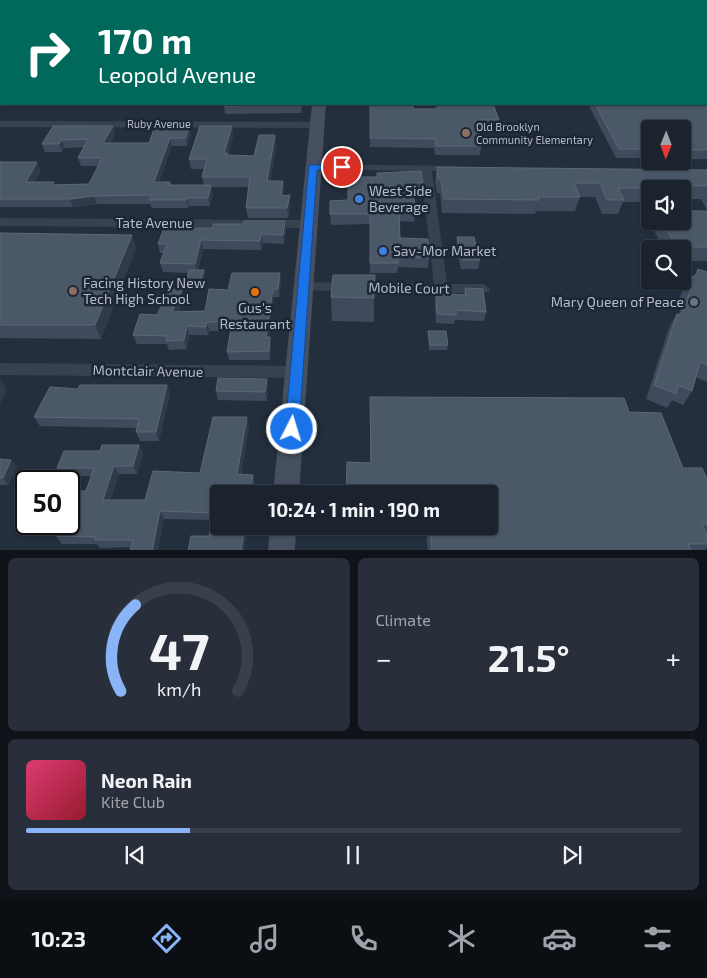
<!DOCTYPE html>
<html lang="en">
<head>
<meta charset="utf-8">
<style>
  :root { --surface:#1b232e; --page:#282f3a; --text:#f1f3f6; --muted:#a0a4aa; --line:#39404a; --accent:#8ab4f8 }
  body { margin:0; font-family:"Exo 2",sans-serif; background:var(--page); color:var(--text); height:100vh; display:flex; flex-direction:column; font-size:19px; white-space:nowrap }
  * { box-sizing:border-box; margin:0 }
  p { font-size:16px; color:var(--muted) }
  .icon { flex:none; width:28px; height:28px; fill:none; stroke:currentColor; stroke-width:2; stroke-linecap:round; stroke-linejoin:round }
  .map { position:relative; height:550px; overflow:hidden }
  .panel { display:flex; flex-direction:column; gap:8px; padding:8px; background:#0f1319; flex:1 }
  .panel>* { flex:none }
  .banner { position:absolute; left:0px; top:0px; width:708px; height:105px; box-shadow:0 1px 4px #0004,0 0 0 1px var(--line); background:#00695c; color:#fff; overflow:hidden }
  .needle { width:32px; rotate:181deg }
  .buttons { position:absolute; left:641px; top:120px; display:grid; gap:10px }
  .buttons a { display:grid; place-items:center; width:50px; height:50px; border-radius:5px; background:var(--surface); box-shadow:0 1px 4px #0004,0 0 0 1px var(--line); font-size:25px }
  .speed { position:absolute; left:15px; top:470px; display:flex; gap:10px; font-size:25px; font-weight:700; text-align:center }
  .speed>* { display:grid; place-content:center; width:65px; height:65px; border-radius:50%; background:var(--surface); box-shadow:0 1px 4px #0004,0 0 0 1px var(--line); line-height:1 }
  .speed .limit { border:2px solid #111; border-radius:8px; background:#fff; color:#111 }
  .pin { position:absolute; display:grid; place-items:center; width:42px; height:42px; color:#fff; margin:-21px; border:2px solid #fff; border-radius:50%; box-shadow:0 1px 5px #0007 }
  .me { position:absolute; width:55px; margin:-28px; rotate:5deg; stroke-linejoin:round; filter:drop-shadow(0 0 4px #0008) }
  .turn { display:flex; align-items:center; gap:18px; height:105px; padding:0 15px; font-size:22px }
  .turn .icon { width:65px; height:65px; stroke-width:2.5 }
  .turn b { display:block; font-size:35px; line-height:42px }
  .big { font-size:38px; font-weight:700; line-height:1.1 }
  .panel .tile { flex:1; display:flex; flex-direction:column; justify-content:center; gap:8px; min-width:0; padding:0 18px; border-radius:8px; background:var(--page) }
  .panel .dial { align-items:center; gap:0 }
  .dial svg { height:130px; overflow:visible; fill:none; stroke:var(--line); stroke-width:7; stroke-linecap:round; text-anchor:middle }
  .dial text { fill:var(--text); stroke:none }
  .song { display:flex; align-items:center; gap:15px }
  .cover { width:60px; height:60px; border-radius:8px; background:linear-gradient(135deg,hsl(340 70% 55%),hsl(350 70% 35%)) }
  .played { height:5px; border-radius:2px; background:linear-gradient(90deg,var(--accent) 25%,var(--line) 25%) }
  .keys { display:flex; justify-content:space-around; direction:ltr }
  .heat { display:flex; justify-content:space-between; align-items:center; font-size:28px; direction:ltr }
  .panel .tiles { flex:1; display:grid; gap:8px; grid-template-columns:1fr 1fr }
  .tile:last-child { grid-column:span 2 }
  .trip { position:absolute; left:210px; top:485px; width:288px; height:50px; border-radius:5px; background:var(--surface); box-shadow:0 1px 4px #0004,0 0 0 1px var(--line); font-weight:700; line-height:50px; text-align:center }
  .tabs { display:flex; height:80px; justify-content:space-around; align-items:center; background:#0b0e12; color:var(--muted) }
  .tabs .icon { width:35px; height:35px }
  .tabs .selected { color:var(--accent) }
  .tabs b { font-size:22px; color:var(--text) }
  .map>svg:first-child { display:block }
</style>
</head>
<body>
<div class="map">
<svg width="707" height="551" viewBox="0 0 707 551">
  <rect width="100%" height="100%" fill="#242f3e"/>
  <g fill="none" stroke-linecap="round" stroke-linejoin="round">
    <path fill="#38414e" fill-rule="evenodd" d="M0,13H1V17H0Z
      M0,57H1V61H0Z
      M0,121L317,122L322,125L317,128L0,127Z
      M313,164L457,166L458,168L453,171H432L447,284H484L490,289L489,292L441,294L298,290L297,287L303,282L434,284L421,171L309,169V165Z
      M0,218L308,220L314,224L308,228L0,226Z
      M0,363L297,366L302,368L304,372L302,376L297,378L0,375Z"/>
    <path fill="#465061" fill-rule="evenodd" d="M312,104H326L299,494H273Z
      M270,526H296L295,551H268Z"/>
  </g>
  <path fill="#3f4b5c" d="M707,42V159H682V129H650V158H616L588,104H706Z
    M302,104L301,113L225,114L224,106Z
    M435,104H493L499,120L498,129H477L481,146L480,155H435L434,148L370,147V113L413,109H436Z
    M113,126L115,134L110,143H149L189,127L191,135L187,146H172L159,182H170L171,185H204L202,177L204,169H191L189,159L232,126L233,136L228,155L254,156L275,135L276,145L270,181L284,191V196L290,205L288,218H248L246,208L248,187H211L213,193L210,206H189L188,208H152L150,204H97L73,207H0V162L41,170L34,182L56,185L89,184L98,166H81L78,158L84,147L65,148L62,152H45L42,144Z
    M437,167L707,170V210L701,199H686L692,211H707V261H682V249H663L651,224L652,221H682V189H650V214L644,202H623L618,214H602L595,197H580L575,211H536L535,214L442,213L440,193H437L435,181Z
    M377,177L423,183L422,193H413L415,211L414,222L400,221V238L429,258L428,268L398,267L397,273H370V224L331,225L330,214Z
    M286,230L284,244L263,243L261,250L203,249L198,270L205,275L202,286H187L186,281L189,273L163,272L160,263L164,253H160L158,244Z
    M0,233L136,248L101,339L0,338Z
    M457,237L480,260L478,269H461L456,246Z
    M698,269L707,272V382L696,377L692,391L683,405L672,400L667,408L646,399L669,328L677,314H679L683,303L678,302L683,289L690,275L694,277Z
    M281,282L279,297H274L268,337L271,346L270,360H229L227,352L231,331H210L208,335H189L187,349L169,350L167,344H137L133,335L157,315L182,290L184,299L179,312L205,311L228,290Z
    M465,288L486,312L484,321L455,320L454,324L436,323L435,303L436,294L464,295Z
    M331,297L374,298V322L332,321Z
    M428,331L448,345L447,350H429L428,336Z
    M267,379L268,388L267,401L218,400L216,391Z
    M167,385L170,394L159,441H140L136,432L137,428L40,426L34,417Z
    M370,397L629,412L683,468L707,479V548L704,551H428L426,532H346V526H489L370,463Z
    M249,426L241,474L255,483L253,494H219L209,536L212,520L164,519L131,547L100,548L97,544H62L56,536L86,491L91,476H63L57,468L100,451L139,445L143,454L137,474H119L110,500H145L200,473Z
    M0,459L17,467L8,485H0Z"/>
  <path fill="#2f3b4b" d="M113,126L115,134L105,151L103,143Z
    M232,126L233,136L228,155L229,163L224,153Z
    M189,127L191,135L187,146L186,138Z
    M275,135L276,145L268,191L267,181Z
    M170,138L172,146L156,190L154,182Z
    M62,140L65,148L62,152L59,144Z
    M37,162L41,170L30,190L26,182Z
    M283,181L284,191L282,205L281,196Z
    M211,185L213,193L210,206L208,198Z
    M290,195V205L288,218L287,208Z
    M94,196L97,204L73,207L70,199Z
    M187,198L189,206L188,208L186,200Z
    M285,221L286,230L284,244L283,235Z
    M261,234L263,243L261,250L260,241Z
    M132,235L136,248L101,339L95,325Z
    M201,240L203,249L197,273L195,264Z
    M204,270L205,275L202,286L200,282Z
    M280,273L281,282L279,297L278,289Z
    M273,289L274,297L267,346L266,337Z
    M182,290L184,299L175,321L172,312Z
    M207,322L210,331L208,335L206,327Z
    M187,326L189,335L187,349L184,340Z
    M270,337L271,346L270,360L269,351Z
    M267,379L268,388L267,401L265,392Z
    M1,380L7,389L0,404V382Z
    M167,385L170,394L159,441L156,432Z
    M247,417L249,426L239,482L237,474Z
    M139,445L143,454L137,474L133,466Z
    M11,460L17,467L8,485L3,478Z
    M114,466L119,474L108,508L103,500Z
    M253,475L255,483L253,494H250Z
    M160,511L164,519L158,551H152Z
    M245,526H248L244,551H241Z"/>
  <path fill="#4b5868" stroke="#5c6777" d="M298,0H414L415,1H297Z
    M706,42H707V150H682V129H650V149H619L595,104H706Z
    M224,104H301L300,105L224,106Z
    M370,104H413V109H439L438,104H493L499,120H475L481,146H436L435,139L370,138Z
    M53,126H113L103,143H149L155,126L189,127L186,138H170L154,182H170L169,185H211L208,198H187L186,200H149L151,195L94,196L70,199H0V162H37L26,182H54L52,185L89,184L102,158H78L88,139L62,140L59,144H42Z
    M200,126H232L224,153H227V155L254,156L259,135H275L267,181H283L281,196L290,195L287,208H246L250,177H202L207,159H189Z
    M437,167L707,170V186L678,185L680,189H650L649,188H618L624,200H607L600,183H574L580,197H538L539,200L444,199L441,179H438Z
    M421,171L423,183H413L415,211H399L400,238L428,239L429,258L398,257V263H370V214H330V201L348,200V177H377V173Z
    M682,194L692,211H707V247H676L662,221H682Z
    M244,221H285L283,235L261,234L260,241L201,240L195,264L160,263L167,244H158L164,228H212L214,224H244Z
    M0,233L132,235L95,325H0Z
    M457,237H474L480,260H463Z
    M698,269L707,272V365L700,362L692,391L678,385L676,394L654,385L677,314L681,315L691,289L686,288L690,275L695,277Z
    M189,270H204L200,282L186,281Z
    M232,273H280L278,289H273L266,337H270L269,351L227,352L232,322H207L206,327L187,326L184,340L166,341L167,336L133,335L140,314L157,315L169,289L182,290L172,312L205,311L209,289L228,290Z
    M333,275H375L374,298L331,297Z
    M465,288L483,289L486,312L456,310V315L437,314L436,294L466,295Z
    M428,331H446L448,345H430Z
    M218,378L267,379L265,392L216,391Z
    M80,385H167L156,432H136L139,419L34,417L50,387L78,389Z
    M370,397L624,398L629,412L661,413L683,468H702L707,479V524H702L707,536V544H688L691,551H432L430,526H489V494H346L347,462L371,463Z
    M213,417H247L237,474L253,475L250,494H219V526H245L241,551H188L191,536H209L213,513L160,511L152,551H130L133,540H95L96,537L56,536L60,524H69V501L73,491H86L94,468H57L64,451H100L102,445H139L133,466H114L103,500H145L153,471L200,473Z
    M0,459L11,460L3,478H0Z"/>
  <path fill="#1a73e8" stroke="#114b97" d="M309,165H342L347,167L342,170H317L299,429L297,434L292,436L287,434L285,429Z"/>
  <g fill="#8d6e63" stroke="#1d2633" stroke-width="2">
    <circle cx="466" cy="133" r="5"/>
    <circle cx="73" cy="291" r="5"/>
  </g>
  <g fill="#3f7fe0" stroke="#1d2633" stroke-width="2">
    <circle cx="359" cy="199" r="5"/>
    <circle cx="383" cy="251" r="5"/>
  </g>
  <circle fill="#e8710a" stroke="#1d2633" stroke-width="2" cx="255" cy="292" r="5"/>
  <circle fill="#6b7280" stroke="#1d2633" stroke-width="2" cx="694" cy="302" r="5"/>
  <g text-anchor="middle" stroke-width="5" stroke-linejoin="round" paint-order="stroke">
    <g font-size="11" fill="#b4bcc9" stroke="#1d2633">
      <text x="159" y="128">Ruby Avenue</text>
    </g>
    <g font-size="11" fill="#b4bcc9" stroke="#1d2633" text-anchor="start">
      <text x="476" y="131">Old Brooklyn<tspan x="476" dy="13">Community Elementary</tspan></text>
    </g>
    <g font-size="14" fill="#b4bcc9" stroke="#1d2633" text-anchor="start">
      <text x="369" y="196">West Side<tspan x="369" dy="16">Beverage</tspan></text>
      <text x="393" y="256">Sav-Mor Market</text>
      <text x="83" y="288">Facing History New<tspan x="83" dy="16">Tech High School</tspan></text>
      <text x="684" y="307" text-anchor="end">Mary Queen of Peace</text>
      <text x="255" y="313" text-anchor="middle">Gus's<tspan x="255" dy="16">Restaurant</tspan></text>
    </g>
    <g font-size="14" fill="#b4bcc9" stroke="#1d2633">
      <text x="154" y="228">Tate Avenue</text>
      <text transform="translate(409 288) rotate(1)" y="5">Mobile Court</text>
      <text transform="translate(148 371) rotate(1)" y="5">Montclair Avenue</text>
    </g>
  </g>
</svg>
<div class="buttons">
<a><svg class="needle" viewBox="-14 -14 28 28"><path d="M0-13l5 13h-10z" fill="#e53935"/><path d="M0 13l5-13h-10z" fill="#a0a4aa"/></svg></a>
<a><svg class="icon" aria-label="sound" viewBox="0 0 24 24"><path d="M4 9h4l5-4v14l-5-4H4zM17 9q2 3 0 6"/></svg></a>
<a><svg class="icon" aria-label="search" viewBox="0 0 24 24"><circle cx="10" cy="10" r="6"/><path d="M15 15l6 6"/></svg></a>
</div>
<div class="speed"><div class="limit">50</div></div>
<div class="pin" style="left:342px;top:167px;background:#d93025"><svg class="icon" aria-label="arrive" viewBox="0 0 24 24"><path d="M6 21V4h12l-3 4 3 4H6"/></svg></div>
<svg class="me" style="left:292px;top:429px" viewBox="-20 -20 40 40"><circle r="17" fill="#1a73e8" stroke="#fff" stroke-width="3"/><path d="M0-11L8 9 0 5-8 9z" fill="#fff"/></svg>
<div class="trip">10:24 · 1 min · 190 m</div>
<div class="banner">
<div class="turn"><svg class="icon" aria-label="right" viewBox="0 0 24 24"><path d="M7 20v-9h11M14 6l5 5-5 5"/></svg><div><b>170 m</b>Leopold Avenue</div></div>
</div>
</div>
<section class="panel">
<div class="tiles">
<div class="tile dial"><svg viewBox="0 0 100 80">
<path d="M14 69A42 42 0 1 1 86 69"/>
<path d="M14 69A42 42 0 0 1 23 16" stroke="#8ab4f8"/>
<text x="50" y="56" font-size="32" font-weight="700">47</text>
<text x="50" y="72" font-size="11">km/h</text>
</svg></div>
<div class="tile"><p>Climate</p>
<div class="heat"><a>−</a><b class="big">21.5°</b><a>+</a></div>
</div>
<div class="tile">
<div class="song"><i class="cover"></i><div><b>Neon Rain</b><p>Kite Club</p></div></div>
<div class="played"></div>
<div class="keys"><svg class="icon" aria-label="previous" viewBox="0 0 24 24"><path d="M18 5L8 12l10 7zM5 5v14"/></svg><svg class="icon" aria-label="pause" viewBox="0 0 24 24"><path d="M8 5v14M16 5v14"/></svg><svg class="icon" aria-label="next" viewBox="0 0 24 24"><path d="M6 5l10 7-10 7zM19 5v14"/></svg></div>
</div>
</div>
</section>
<nav class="tabs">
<b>10:23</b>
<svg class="icon selected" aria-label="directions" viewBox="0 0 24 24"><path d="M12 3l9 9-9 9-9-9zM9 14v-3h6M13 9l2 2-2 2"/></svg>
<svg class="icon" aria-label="music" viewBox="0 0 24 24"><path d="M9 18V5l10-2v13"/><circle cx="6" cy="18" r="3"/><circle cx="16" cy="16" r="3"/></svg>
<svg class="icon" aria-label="phone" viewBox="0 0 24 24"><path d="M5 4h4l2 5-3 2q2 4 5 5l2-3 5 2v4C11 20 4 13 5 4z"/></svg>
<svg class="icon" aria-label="climate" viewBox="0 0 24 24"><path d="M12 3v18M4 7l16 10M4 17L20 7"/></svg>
<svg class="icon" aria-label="car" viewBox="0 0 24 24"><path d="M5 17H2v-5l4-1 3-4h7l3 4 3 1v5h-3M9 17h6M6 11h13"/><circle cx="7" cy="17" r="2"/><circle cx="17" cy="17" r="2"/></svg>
<svg class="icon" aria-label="filters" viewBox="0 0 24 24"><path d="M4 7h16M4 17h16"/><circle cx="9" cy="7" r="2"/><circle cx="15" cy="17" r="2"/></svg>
</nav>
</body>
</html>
